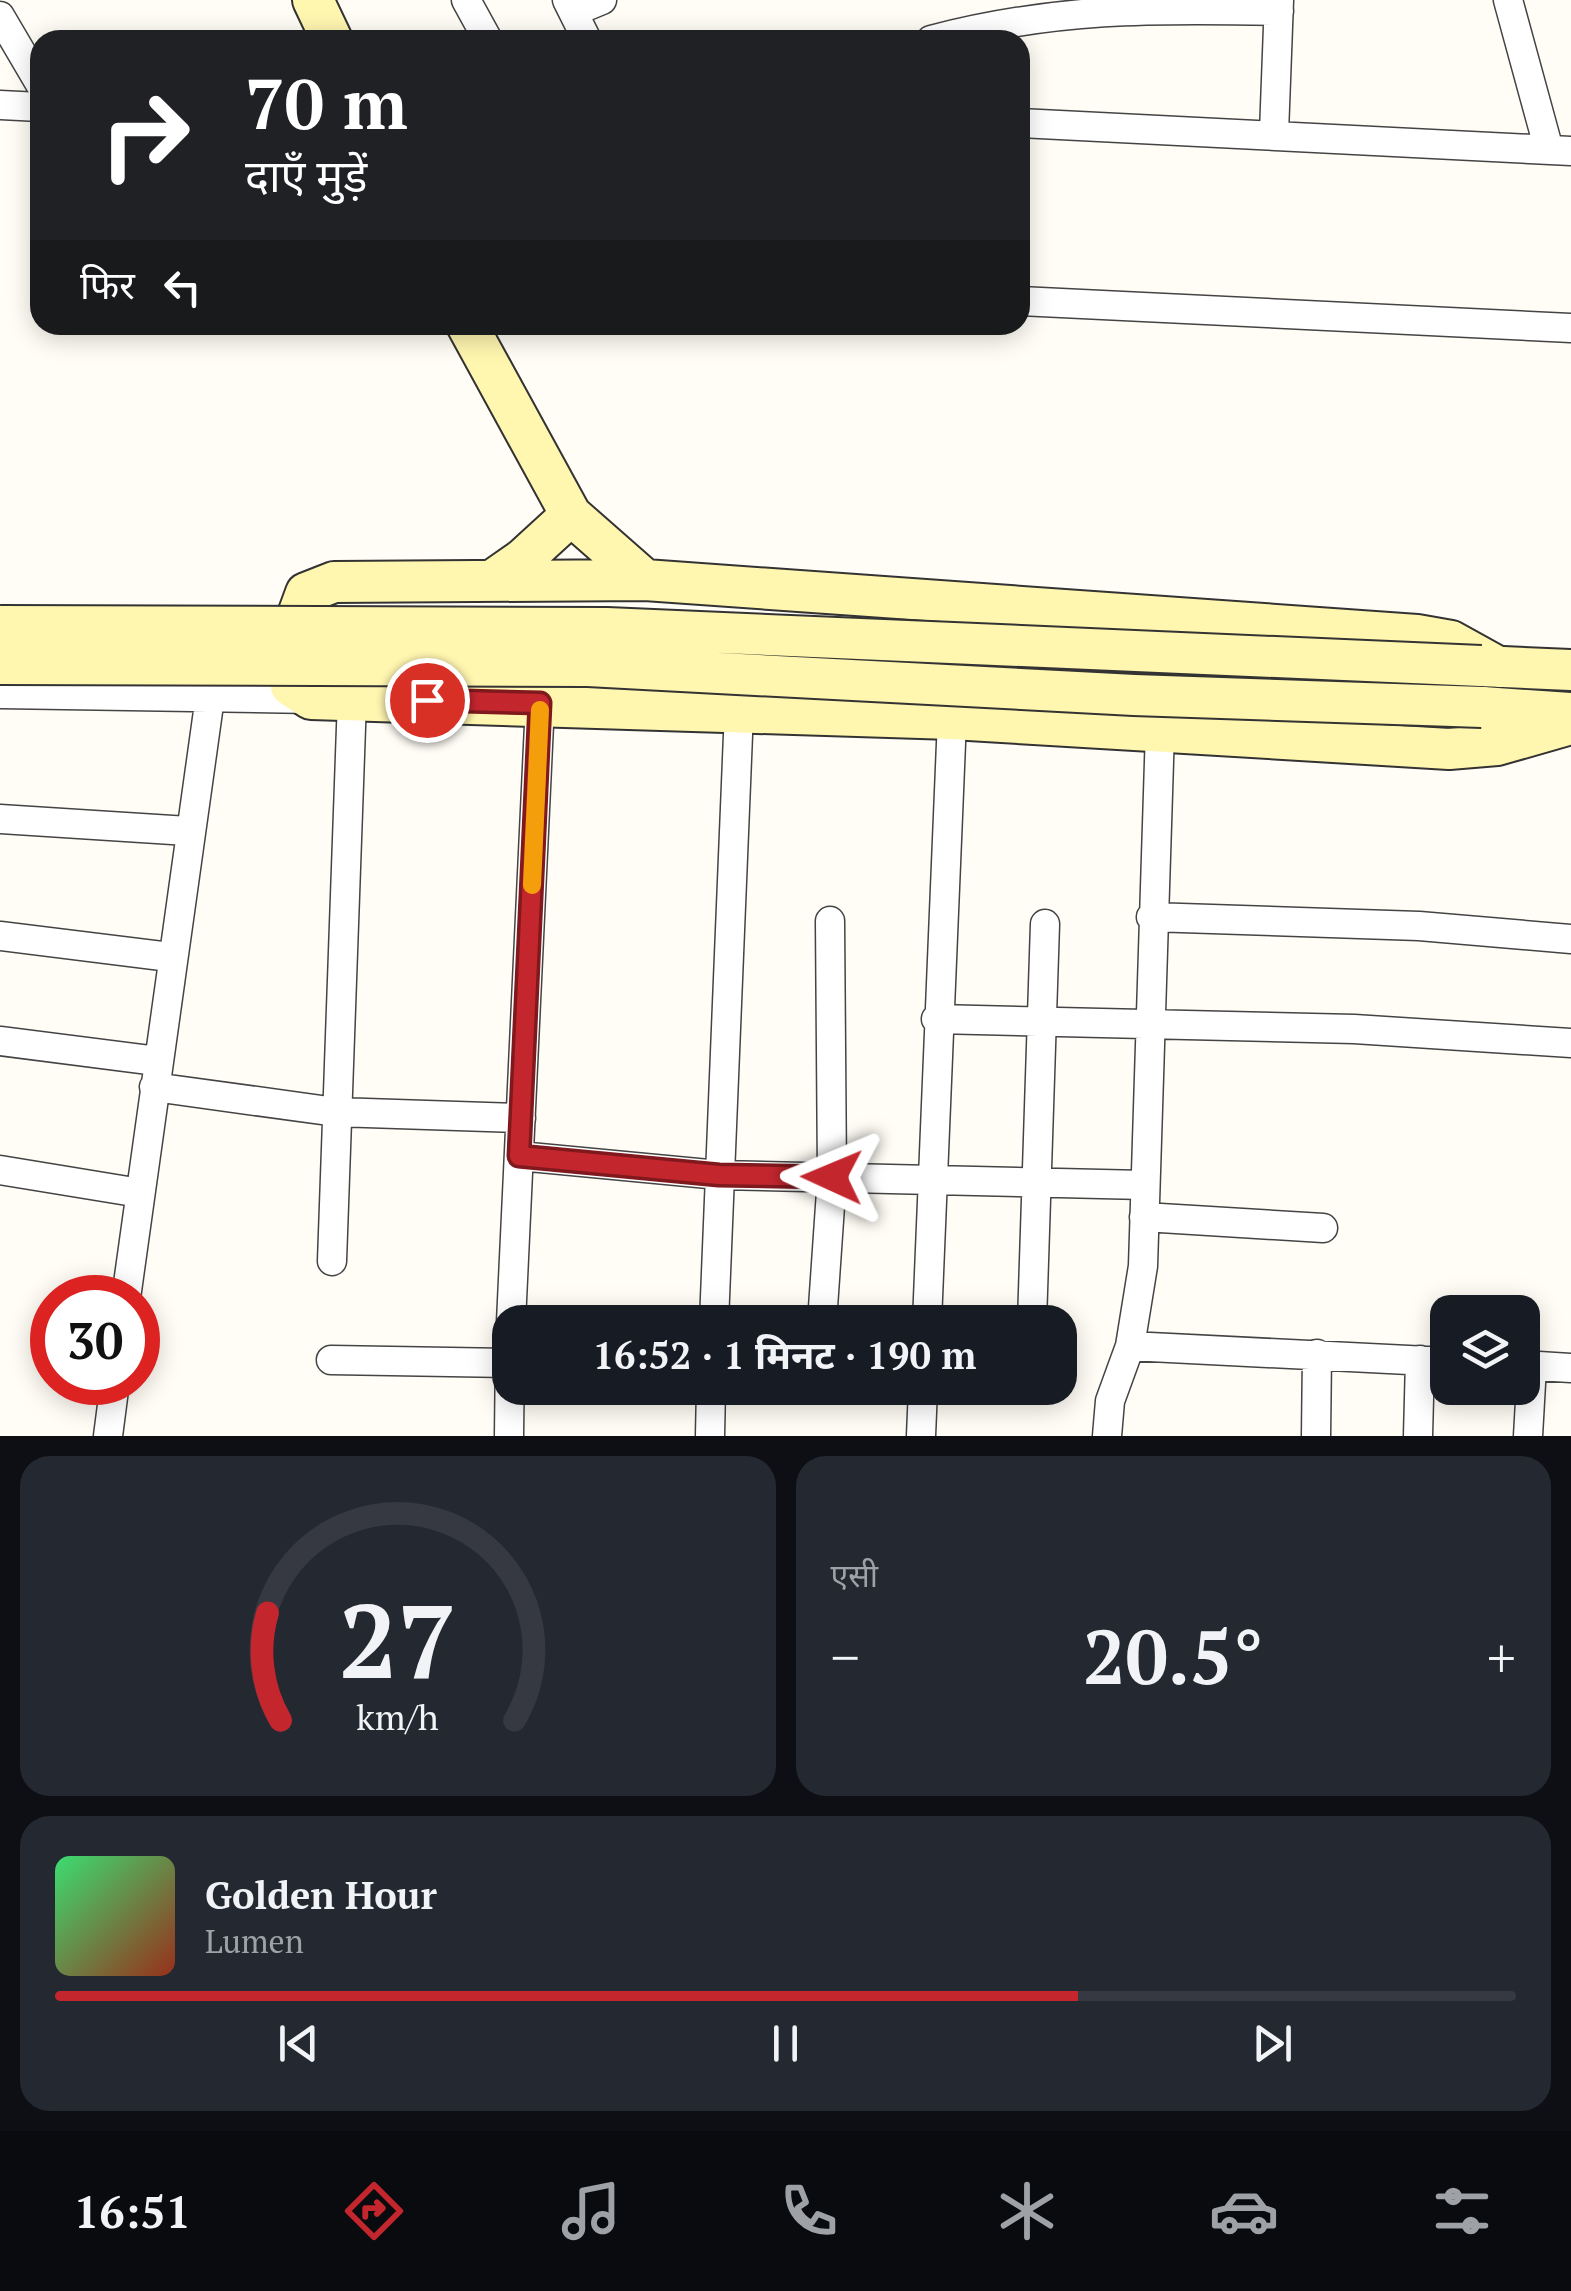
<!DOCTYPE html>
<html lang="hi">
<head>
<meta charset="utf-8">
<style>
  :root { --surface:#171b24; --page:#242831; --text:#f1f3f6; --muted:#9ea1a6; --line:#363941; --accent:#c4262e }
  body { margin:0; font-family:"PT Serif","Noto Sans Devanagari",serif; background:var(--page); color:var(--text); height:100vh; display:flex; flex-direction:column; font-size:38px; white-space:nowrap }
  * { box-sizing:border-box; margin:0 }
  p { font-size:32px; color:var(--muted) }
  .icon { flex:none; width:55px; height:55px; fill:none; stroke:currentColor; stroke-width:2; stroke-linecap:round; stroke-linejoin:round }
  .map { position:relative; height:1436px; overflow:hidden }
  .side { display:flex; flex-direction:column; gap:20px; padding:20px; background:#0d0f14; flex:1 }
  .side>* { flex:none }
  .top-card { position:absolute; left:30px; top:30px; width:1000px; height:305px; border-radius:30px; box-shadow:0 5px 25px #0003; background:#202124; color:#fff; overflow:hidden }
  .fabs { position:absolute; left:1430px; top:1295px; display:grid; gap:20px }
  .fabs a { display:grid; place-items:center; width:110px; height:110px; border-radius:20px; background:var(--surface); box-shadow:0 5px 25px #0003; font-size:50px }
  .speed { position:absolute; left:30px; top:1275px; display:flex; gap:20px; font-size:50px; font-weight:700; text-align:center }
  .speed>* { display:grid; place-content:center; width:130px; height:130px; border-radius:50%; background:var(--surface); box-shadow:0 5px 25px #0003; line-height:1 }
  .speed .limit { border:15px solid #d22; background:#fff; color:#111 }
  .pin { position:absolute; display:grid; place-items:center; width:85px; height:85px; color:#fff; margin:-42px; border:5px solid #fff; border-radius:50%; box-shadow:0 2px 10px #0007 }
  .me { position:absolute; width:110px; margin:-55px; rotate:271deg; stroke-linejoin:round; filter:drop-shadow(0 0 8px #0008) }
  .turn { display:flex; align-items:center; gap:35px; height:210px; padding:0 50px; font-size:45px }
  .turn .icon { width:130px; height:130px; stroke-width:2.5 }
  .turn b { display:block; font-size:70px; line-height:85px }
  .then { display:flex; align-items:center; height:95px; padding:0 50px; background:#0003; gap:20px; font-size:38px }
  .big { font-size:75px; font-weight:700; line-height:1.1 }
  .side .card { flex:1; display:flex; flex-direction:column; justify-content:center; gap:15px; min-width:0; padding:0 35px; border-radius:30px; background:var(--page) }
  .side .dial { align-items:center; gap:0 }
  .dial svg { height:260px; overflow:visible; fill:none; stroke:var(--line); stroke-width:7; stroke-linecap:round; text-anchor:middle }
  .dial text { fill:var(--text); stroke:none }
  .song { display:flex; align-items:center; gap:30px }
  .cover { width:120px; height:120px; border-radius:15px; background:linear-gradient(135deg,hsl(140 70% 55%),hsl(10 70% 35%)) }
  .played { height:10px; border-radius:5px; background:linear-gradient(90deg,var(--accent) 70%,var(--line) 70%) }
  .keys { display:flex; justify-content:space-around; direction:ltr }
  .heat { display:flex; justify-content:space-between; align-items:center; font-size:55px; direction:ltr }
  .side .tiles { flex:1; display:grid; gap:20px; grid-template-columns:1fr 1fr }
  .card:last-child { grid-column:span 2 }
  .trip { position:absolute; left:492px; top:1305px; width:585px; height:100px; border-radius:30px; background:var(--surface); box-shadow:0 5px 25px #0003; font-weight:700; line-height:100px; text-align:center }
  .tabs { display:flex; height:160px; justify-content:space-around; align-items:center; background:#090b0e; color:var(--muted) }
  .tabs .icon { width:70px; height:70px }
  .tabs .active { color:var(--accent) }
  .tabs b { font-size:45px; color:var(--text) }
  .map>svg:first-child { display:block }
</style>
</head>
<body>
<div class="map">
<svg width="1571" height="1436" viewBox="0 0 1571 1436">
  <rect width="100%" height="100%" fill="#fffdf5"/>
  <g fill="none" stroke-linecap="round" stroke-linejoin="round">
    <g stroke="#444" stroke-width="31">
      <path id="street" d="M466,0L488,40
        M567,0L587,40
        M1508,0L1549,150
        M573,12L602,0
        M0,16L40,84
        M931,40C1052,8 1154,8 1279,11
        M0,105L40,107
        M1020,123L1571,151
        M1274,133L1279,0
        M1020,301L1571,328
        M0,694L311,699
        M0,819L188,831
        M1151,917L1419,926L1571,939
        M0,936L170,957
        M936,1019L1354,1029L1571,1043
        M0,1041L157,1061
        M154,1087L336,1112L521,1118
        M519,1156L719,1175L1144,1185
        M0,1170L140,1193
        M1144,1217L1323,1228
        M332,1261L352,699
        M126,1298L210,697
        M511,1322L540,703
        M714,1322L739,710
        M822,1322L832,1177L830,921
        M927,1322L952,719
        M1032,1322L1045,924
        M1130,1346L1143,1266L1160,730
        M331,1360L509,1363
        M1522,1365L1571,1368
        M108,1436L115,1382
        M509,1436L510,1348
        M710,1436L711,1388
        M921,1436L923,1388
        M1107,1436L1110,1401L1130,1346L1448,1362
        M1316,1436L1317,1354
        M1418,1436L1420,1360
        M1528,1436L1532,1366"/>
    </g>
    <g stroke="#333" stroke-width="44">
      <path id="secondary" d="M313,0L332,40
        M467,325L571,515L645,580
        M493,580L523,559L571,515
        M1481,666L1571,670
        M1498,667L1451,641L1417,635L645,580L334,582L306,593L288,642L291,686L311,699L952,719L1449,749L1497,745L1571,724
        M1482,707L1571,713"/>
    </g>
    <use href="#street" stroke="#fff" stroke-width="28"/>
    <use href="#secondary" stroke="#fff6b0" stroke-width="40"/>
    <g stroke="#333" stroke-width="44" stroke-linecap="butt">
      <path id="secondary-bridge" d="M0,626L607,628L1481,666
        M0,664L588,666L1134,695L1482,707"/>
    </g>
    <use href="#secondary-bridge" stroke="#fff6b0" stroke-width="40"/>
  </g>
  <g fill="none" stroke-linecap="round" stroke-linejoin="round">
    <g stroke="#7f191e" stroke-width="25">
      <path id="route" d="M427,700L540,703L519,1156L719,1175L832,1177"/>
    </g>
    <use href="#route" stroke="#c4262e" stroke-width="18"/>
    <path stroke="#f59e0b" stroke-width="18" d="M532,885L540,710"/>
  </g>
</svg>
<div class="fabs">
<a><svg class="icon" aria-label="layers" viewBox="0 0 24 24"><path d="M12 4l9 5-9 5-9-5zM3 14l9 5 9-5"/></svg></a>
</div>
<div class="speed"><div class="limit">30</div></div>
<div class="pin" style="left:427px;top:700px;background:#d93025"><svg class="icon" aria-label="arrive" viewBox="0 0 24 24"><path d="M6 21V4h12l-3 4 3 4H6"/></svg></div>
<svg class="me" style="left:832px;top:1177px" viewBox="-20 -20 40 40"><path d="M0-17L14 15 0 8-14 15z" fill="#c4262e" stroke="#fff" stroke-width="4"/></svg>
<div class="trip">16:52 · 1 मिनट · 190 m</div>
<div class="top-card">
<div class="turn"><svg class="icon" aria-label="right" viewBox="0 0 24 24"><path d="M7 20v-9h11M14 6l5 5-5 5"/></svg><div><b>70 m</b>दाएँ मुड़ें</div></div>
<div class="then">फिर<svg class="icon" aria-label="left" viewBox="0 0 24 24"><path d="M17 20v-9H6M10 6l-5 5 5 5"/></svg></div>
</div>
</div>
<section class="side">
<div class="tiles">
<div class="card dial"><svg viewBox="0 0 100 80">
<path d="M14 69A42 42 0 1 1 86 69"/>
<path d="M14 69A42 42 0 0 1 10 36" stroke="#c4262e"/>
<text x="50" y="56" font-size="32" font-weight="700">27</text>
<text x="50" y="72" font-size="11">km/h</text>
</svg></div>
<div class="card"><p>एसी</p>
<div class="heat"><a>−</a><b class="big">20.5°</b><a>+</a></div>
</div>
<div class="card">
<div class="song"><i class="cover"></i><div><b>Golden Hour</b><p>Lumen</p></div></div>
<div class="played"></div>
<div class="keys"><svg class="icon" aria-label="previous" viewBox="0 0 24 24"><path d="M18 5L8 12l10 7zM5 5v14"/></svg><svg class="icon" aria-label="pause" viewBox="0 0 24 24"><path d="M8 5v14M16 5v14"/></svg><svg class="icon" aria-label="next" viewBox="0 0 24 24"><path d="M6 5l10 7-10 7zM19 5v14"/></svg></div>
</div>
</div>
</section>
<nav class="tabs">
<b>16:51</b>
<svg class="icon active" aria-label="directions" viewBox="0 0 24 24"><path d="M12 3l9 9-9 9-9-9zM9 14v-3h6M13 9l2 2-2 2"/></svg>
<svg class="icon" aria-label="music" viewBox="0 0 24 24"><path d="M9 18V5l10-2v13"/><circle cx="6" cy="18" r="3"/><circle cx="16" cy="16" r="3"/></svg>
<svg class="icon" aria-label="phone" viewBox="0 0 24 24"><path d="M5 4h4l2 5-3 2q2 4 5 5l2-3 5 2v4C11 20 4 13 5 4z"/></svg>
<svg class="icon" aria-label="climate" viewBox="0 0 24 24"><path d="M12 3v18M4 7l16 10M4 17L20 7"/></svg>
<svg class="icon" aria-label="car" viewBox="0 0 24 24"><path d="M5 17H2v-5l4-1 3-4h7l3 4 3 1v5h-3M9 17h6M6 11h13"/><circle cx="7" cy="17" r="2"/><circle cx="17" cy="17" r="2"/></svg>
<svg class="icon" aria-label="filters" viewBox="0 0 24 24"><path d="M4 7h16M4 17h16"/><circle cx="9" cy="7" r="2"/><circle cx="15" cy="17" r="2"/></svg>
</nav>
</body>
</html>
